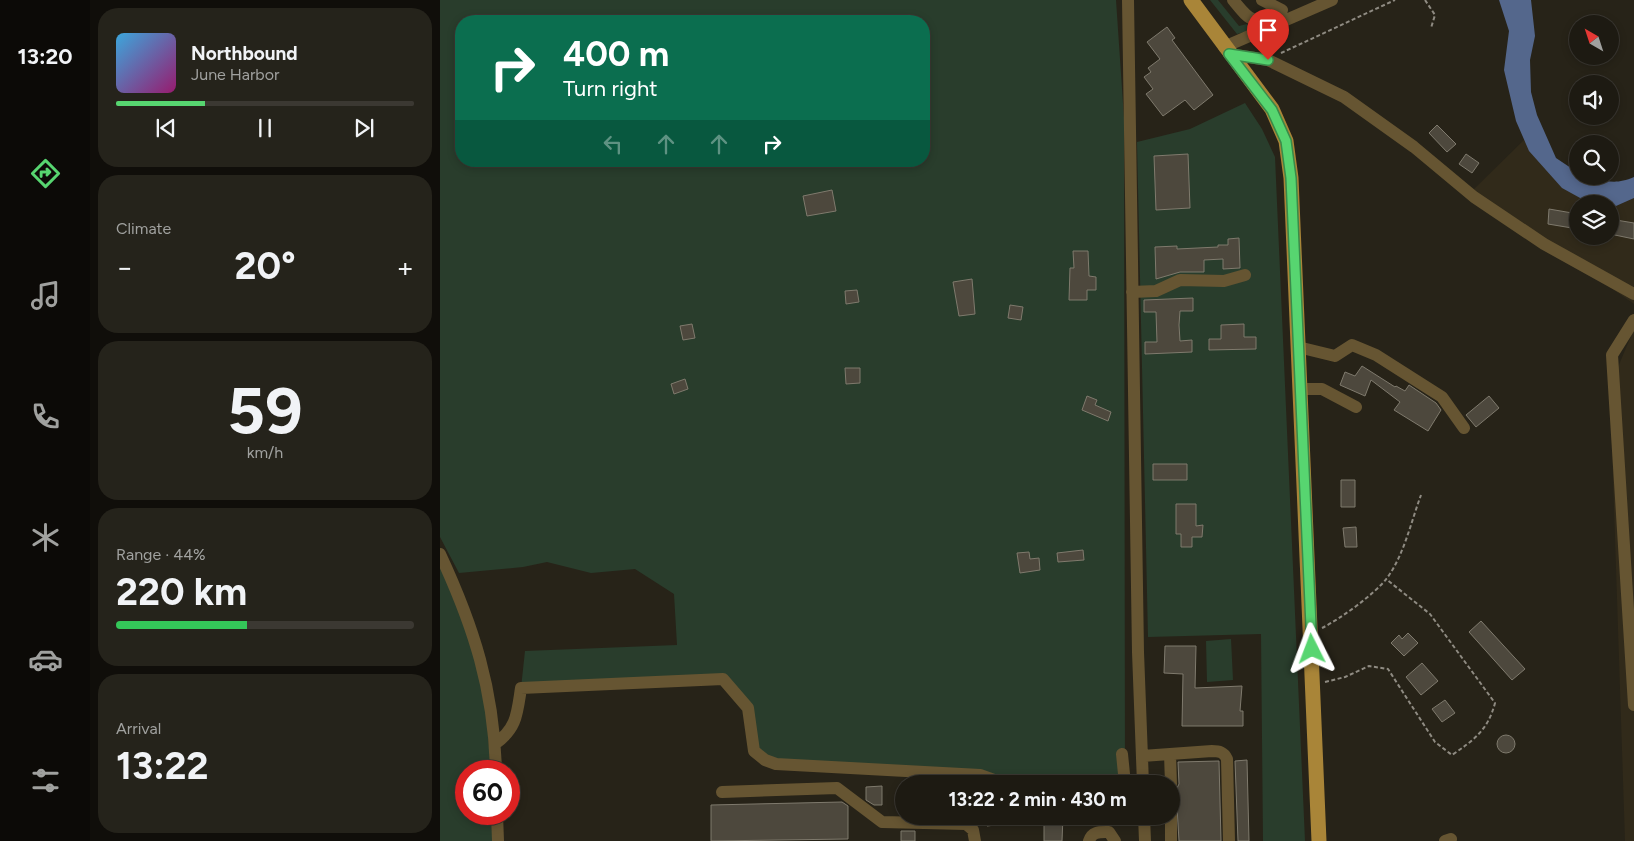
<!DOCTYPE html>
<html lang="en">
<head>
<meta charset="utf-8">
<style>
  :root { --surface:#1d1a12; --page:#25231b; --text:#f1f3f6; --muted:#a0a19f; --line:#3b3832; --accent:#57d570 }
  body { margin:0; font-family:Figtree,sans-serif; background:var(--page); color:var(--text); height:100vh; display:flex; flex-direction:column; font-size:19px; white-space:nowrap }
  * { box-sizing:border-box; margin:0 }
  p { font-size:16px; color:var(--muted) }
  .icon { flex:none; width:28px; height:28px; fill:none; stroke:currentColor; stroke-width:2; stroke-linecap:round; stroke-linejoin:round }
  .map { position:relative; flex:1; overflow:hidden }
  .details { display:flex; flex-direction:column; gap:8px; padding:8px; background:#100e0a; width:350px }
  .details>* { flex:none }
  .guide { position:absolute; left:15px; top:15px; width:475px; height:152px; border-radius:20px; box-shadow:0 2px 8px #0003,0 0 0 1px var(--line); background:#0b6e4f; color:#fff; overflow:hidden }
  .needle { width:32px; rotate:321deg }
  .buttons { position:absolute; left:1129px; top:15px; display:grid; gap:10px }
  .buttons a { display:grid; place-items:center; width:50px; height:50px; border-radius:50%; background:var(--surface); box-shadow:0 2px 8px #0003,0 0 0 1px var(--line); font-size:25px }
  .speed { position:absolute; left:15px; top:760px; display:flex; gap:10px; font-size:25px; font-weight:700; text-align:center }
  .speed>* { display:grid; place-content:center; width:65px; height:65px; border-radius:50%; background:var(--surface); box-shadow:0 2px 8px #0003,0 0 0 1px var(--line); line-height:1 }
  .speed .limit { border:8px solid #d22; background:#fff; color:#111 }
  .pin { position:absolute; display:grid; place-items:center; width:42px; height:42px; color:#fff; margin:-51px -21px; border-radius:50% 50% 50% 0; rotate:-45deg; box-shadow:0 0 5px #0007 }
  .pin .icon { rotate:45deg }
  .me { position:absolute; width:55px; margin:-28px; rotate:357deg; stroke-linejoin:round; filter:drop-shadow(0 0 4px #0008) }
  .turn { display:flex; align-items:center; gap:18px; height:105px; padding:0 25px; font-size:22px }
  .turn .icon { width:65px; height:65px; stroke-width:2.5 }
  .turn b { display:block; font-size:35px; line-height:42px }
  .lanes { display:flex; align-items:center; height:48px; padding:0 25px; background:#0003; justify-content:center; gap:25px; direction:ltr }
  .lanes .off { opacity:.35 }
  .big { font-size:38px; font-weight:700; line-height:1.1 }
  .details .widget { flex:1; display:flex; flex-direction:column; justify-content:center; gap:8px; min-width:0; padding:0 18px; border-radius:20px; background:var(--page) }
  .details .dial { align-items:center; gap:0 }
  .dial b { font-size:65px; line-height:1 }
  .song { display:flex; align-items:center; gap:15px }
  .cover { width:60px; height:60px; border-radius:8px; background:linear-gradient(135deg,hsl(200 70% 55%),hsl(320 70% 35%)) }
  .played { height:5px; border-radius:2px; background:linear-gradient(90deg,var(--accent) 30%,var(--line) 30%) }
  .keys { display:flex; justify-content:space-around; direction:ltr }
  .heat { display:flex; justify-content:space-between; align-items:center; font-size:28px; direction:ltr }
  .charge { height:8px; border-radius:4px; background:linear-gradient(90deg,#34c759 44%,var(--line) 0) }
  .trip { position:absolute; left:455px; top:775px; width:285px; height:50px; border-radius:25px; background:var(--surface); box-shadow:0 2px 8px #0003,0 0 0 1px var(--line); font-weight:700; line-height:50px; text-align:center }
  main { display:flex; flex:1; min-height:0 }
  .tab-bar { display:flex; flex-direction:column; width:90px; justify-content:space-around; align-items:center; background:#0c0a07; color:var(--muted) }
  .tab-bar .icon { width:35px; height:35px }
  .tab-bar .on { color:var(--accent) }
  .tab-bar b { font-size:22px; color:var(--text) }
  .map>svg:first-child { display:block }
</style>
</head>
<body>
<main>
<nav class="tab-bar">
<b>13:20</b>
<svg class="icon on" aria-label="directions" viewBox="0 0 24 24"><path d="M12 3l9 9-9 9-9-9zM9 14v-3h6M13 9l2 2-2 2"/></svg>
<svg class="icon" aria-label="music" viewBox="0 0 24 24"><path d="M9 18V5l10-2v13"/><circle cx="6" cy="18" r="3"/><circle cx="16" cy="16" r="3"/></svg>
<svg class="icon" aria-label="phone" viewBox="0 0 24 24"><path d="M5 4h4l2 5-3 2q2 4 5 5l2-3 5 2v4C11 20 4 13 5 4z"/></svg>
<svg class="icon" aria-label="climate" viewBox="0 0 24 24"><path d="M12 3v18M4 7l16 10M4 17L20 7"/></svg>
<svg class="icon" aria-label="car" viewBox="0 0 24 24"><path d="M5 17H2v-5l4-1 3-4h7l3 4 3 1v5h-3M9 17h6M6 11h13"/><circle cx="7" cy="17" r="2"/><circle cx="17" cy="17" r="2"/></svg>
<svg class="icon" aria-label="filters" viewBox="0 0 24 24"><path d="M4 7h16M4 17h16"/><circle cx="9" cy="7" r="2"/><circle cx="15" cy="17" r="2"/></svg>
</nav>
<section class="details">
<div class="widget">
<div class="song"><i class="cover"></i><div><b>Northbound</b><p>June Harbor</p></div></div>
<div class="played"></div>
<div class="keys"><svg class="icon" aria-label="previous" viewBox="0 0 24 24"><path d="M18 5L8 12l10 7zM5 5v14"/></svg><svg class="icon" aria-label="pause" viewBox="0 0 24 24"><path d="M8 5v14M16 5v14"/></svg><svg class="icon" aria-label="next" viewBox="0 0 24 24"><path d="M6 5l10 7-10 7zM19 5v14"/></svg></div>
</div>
<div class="widget"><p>Climate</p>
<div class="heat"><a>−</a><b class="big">20°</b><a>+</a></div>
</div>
<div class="widget dial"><b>59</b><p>km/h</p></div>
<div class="widget"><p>Range · 44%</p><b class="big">220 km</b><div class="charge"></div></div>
<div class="widget"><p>Arrival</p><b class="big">13:22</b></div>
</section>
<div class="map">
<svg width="1194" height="841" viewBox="0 0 1194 841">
  <rect width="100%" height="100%" fill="#272318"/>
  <path fill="#312a1a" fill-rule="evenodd" d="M1093,131L1106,162L1176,206L1194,198V304L1032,191ZM1138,204H1170V236H1138Z
    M1194,329V841H1185L1170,386Z"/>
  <path fill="#293d2c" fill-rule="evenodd" d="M0,0H676L684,118L685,784H565L540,775L336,764L314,751L308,708L283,679L81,688L85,651L237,645L234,594L195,569L151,573L107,562L83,567L19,573L0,537ZM21,21H484V161H21Z
    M770,0H778L799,26L807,24L812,30L797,34Z
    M805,103L822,129L835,157L865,841H823L821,634L708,637L697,142L750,129Z
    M0,560L21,604L45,697L51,771H26V814H52L53,841H0Z
    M791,639L793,680L767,682L766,641Z"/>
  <path fill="#54678c" d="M1059,0H1091L1095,36L1090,60L1091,92L1097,115L1116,158L1137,172L1138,176C1160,176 1169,188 1194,177V198L1176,206L1151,204L1122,188L1089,151L1076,121L1064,70L1069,31Z"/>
  <path fill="#4d483d" stroke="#7f7a6d" d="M727,27L735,38L732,40L773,95L754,110L745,100L723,116L706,94L713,89L704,77L711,72L708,68L720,59L707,42Z
    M997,125L1016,144L1007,152L989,133Z
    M748,154L750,208L716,210L714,156Z
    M1026,154L1039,163L1032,173L1019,164Z
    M392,190L396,211L367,216L363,196Z
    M1109,209L1138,214V229L1108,224Z
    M1170,219L1194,223V239L1170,234Z
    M799,238L800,268L783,269V259L764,260V272H740L716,279L715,247L737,246V249L778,247V245H788V239Z
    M633,251H648L649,276L656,277V290H647V300H629L630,268H634Z
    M532,279L535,314L519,316L513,282Z
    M417,290L419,302L406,304L405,291Z
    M753,298V311H740L739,325L740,341L752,340V352L705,354V342H717L716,312H704V300Z
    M570,305L583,307L581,320L568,318Z
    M252,324L255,338L243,340L240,326Z
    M804,324V337H816V349L769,350V339H781V325Z
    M922,366L955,387L956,386L965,391L969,385L996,403L1001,410L988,431L954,410L960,402L931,380L925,396L900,385L905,372L915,376Z
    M405,368H420V383L406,384Z
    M245,379L248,389L234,394L231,384Z
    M647,396L657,400L655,405L671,412L668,421L642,410Z
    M1049,396L1059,408L1036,427L1026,415Z
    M713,464H747V480H713Z
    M901,480H915V507H901Z
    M736,504H756V526L763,525L762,537H752V547H741V534H736Z
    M916,527L917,547H905L903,528Z
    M643,550L644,560L618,562L617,553Z
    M589,552L590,559L599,558L600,570L580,573L577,553Z
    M1041,621L1085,669L1072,680L1029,632Z
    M968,633L978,643L964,656L951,643L959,635L962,639Z
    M725,646H756L755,688L802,686L800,711H803V726H742L743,674L724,673Z
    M982,663L998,681L981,695L966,677Z
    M1005,700L1015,713L1002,722L992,709Z
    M1057 744a9 9 0 1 1 18 0a9 9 0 1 1-18 0Z
    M807,760L809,841H798L795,761Z
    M779,761L781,841H739L736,790L739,784L738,762Z
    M442,786V805H434L426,800V787Z
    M402,802L408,806V839L271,841V805Z
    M546,816H563V824L547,826Z
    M608,816H623L622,841H604V823H608Z
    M461,831H475V841H461Z"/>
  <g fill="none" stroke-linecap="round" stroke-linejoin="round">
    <path stroke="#8f8b82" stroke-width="2" stroke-dasharray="4 2.5" stroke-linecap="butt" d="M985,0L995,15L991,28
      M841,53L955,0
      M882,628C900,619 935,594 947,578C964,555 971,522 981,495
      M885,682L905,677L929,666L948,669L995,742L1012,755C1034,740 1048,730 1055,703L990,614L946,579"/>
    <path stroke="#665532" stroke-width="12" d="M688,0L698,652L703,784
      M793,0C811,22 813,26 837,8
      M822,0L842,10
      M784,47L892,0
      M789,54L828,60L904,97L974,147L1034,197L1104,244L1194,294
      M692,292L716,291L740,280L784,281L805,275
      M1194,320L1172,355L1194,705
      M858,347L895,356L912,345L936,355L1002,397L1024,428
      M860,389H882L916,407
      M0,554C34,627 54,690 56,771
      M55,744C77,728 77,714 81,688L283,679L308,708L314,751L325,760L336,764L540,775L565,784
      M682,754L685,784
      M730,754L731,784
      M702,756L772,751C779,751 784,752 787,759L789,841
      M282,792L397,788L442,822L526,824L533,830L535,841
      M57,814L58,841
      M704,816L705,841
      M731,816V841
      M649,841C652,831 660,832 669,832L675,841
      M1005,841L1011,839"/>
    <path stroke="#a98538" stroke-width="15" d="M751,0L832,109L846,141L851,178L879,841"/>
  </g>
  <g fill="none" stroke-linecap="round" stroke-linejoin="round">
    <g stroke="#398a49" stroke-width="12">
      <path id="route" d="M828,60L789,54L832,110L846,141L851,178L872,649"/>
    </g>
    <use href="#route" stroke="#57d570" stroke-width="9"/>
  </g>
</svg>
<div class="buttons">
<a><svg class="needle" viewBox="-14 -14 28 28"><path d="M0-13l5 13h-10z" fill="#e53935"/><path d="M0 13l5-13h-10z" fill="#a0a19f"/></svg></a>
<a><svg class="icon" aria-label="sound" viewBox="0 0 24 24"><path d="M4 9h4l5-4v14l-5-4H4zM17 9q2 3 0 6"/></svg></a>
<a><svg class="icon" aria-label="search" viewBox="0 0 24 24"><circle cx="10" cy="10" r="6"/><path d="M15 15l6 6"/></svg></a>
<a><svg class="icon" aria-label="layers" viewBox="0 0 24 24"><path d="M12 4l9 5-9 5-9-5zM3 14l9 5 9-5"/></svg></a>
</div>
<div class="speed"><div class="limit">60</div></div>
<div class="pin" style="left:828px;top:60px;background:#d93025"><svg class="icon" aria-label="arrive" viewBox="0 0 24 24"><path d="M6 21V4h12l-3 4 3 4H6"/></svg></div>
<svg class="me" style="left:872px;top:649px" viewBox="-20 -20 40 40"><path d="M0-17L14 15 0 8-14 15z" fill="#57d570" stroke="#fff" stroke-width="4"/></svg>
<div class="trip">13:22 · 2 min · 430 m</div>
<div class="guide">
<div class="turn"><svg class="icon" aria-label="right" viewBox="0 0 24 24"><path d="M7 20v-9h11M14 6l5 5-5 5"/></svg><div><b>400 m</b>Turn right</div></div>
<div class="lanes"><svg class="icon off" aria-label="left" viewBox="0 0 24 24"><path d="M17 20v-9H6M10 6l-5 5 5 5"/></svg><svg class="icon off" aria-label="ahead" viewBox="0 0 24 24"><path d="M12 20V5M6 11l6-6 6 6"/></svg><svg class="icon off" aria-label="ahead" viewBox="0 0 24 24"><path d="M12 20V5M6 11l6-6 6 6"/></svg><svg class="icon" aria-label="right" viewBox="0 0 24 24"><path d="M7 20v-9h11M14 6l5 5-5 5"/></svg></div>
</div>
</div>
</main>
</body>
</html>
